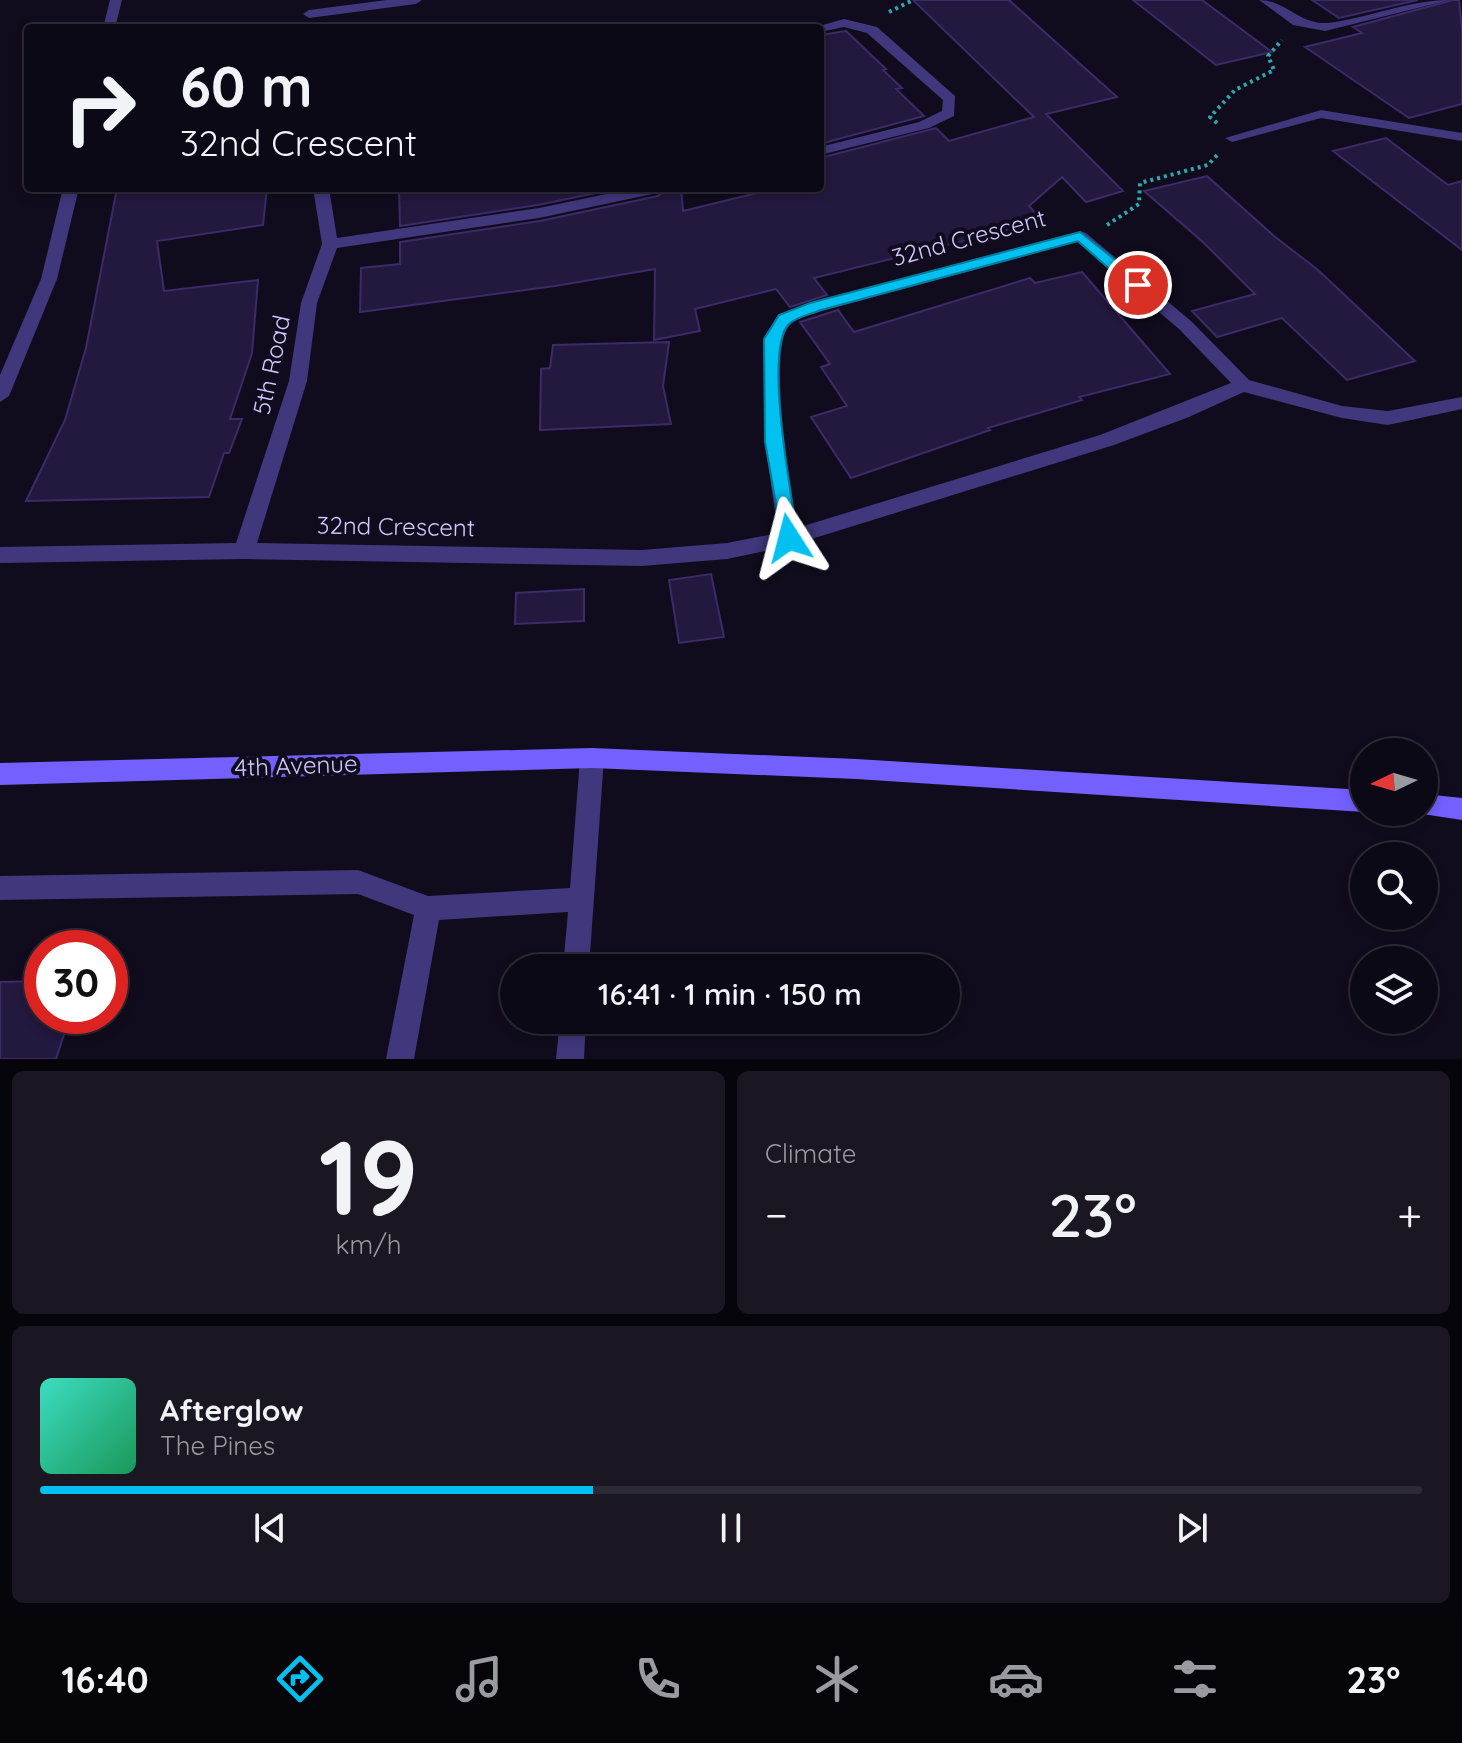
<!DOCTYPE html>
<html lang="en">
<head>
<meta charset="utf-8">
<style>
  :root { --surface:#0c0916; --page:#1a1723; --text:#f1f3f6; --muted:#9a9aa1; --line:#2c2a35; --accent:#02c1f0 }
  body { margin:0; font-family:Quicksand,sans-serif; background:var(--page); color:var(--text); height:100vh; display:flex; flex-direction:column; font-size:30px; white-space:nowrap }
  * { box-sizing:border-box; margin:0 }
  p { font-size:26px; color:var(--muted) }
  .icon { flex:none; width:44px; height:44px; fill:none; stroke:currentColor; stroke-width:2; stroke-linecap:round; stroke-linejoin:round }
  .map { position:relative; height:1059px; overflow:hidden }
  .sheet { display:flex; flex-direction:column; gap:12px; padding:12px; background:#07050c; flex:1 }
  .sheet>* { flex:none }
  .top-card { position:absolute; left:24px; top:24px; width:800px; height:168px; border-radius:8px; box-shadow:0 4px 12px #0003,0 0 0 2px var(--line); background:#0c0916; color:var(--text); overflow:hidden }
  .needle { width:52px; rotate:265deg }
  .fabs { position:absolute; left:1350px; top:738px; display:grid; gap:16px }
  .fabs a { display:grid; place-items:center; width:88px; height:88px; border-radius:50%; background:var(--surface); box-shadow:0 4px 12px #0003,0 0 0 2px var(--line); font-size:40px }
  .speed { position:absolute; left:24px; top:930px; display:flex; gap:16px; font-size:40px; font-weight:700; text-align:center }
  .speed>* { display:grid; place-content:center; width:104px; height:104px; border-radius:50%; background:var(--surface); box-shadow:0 4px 12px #0003,0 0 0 2px var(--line); line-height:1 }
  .speed .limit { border:12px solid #d22; background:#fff; color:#111 }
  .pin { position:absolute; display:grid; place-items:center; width:68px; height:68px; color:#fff; margin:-34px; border:4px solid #fff; border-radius:50%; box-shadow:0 2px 8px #0007 }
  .me { position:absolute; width:88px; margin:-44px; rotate:351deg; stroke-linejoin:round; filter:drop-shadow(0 0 6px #0008) }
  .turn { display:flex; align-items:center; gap:28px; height:168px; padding:0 24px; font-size:36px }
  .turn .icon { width:104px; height:104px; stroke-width:2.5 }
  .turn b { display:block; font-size:56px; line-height:68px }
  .big { font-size:60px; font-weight:600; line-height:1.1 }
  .sheet .card { flex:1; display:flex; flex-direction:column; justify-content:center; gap:12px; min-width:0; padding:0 28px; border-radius:12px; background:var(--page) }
  .sheet .dial { align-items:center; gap:0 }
  .dial b { font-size:104px; line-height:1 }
  .song { display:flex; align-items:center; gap:24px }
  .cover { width:96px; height:96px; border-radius:12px; background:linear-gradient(135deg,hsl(170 70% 55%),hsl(150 70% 35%)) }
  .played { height:8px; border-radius:4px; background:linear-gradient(90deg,var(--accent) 40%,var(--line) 40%) }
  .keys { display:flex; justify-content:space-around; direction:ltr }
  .heat { display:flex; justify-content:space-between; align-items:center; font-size:44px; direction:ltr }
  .sheet .tiles { flex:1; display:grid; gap:12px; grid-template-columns:1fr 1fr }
  .card:last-child { grid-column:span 2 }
  .trip { position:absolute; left:500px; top:954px; width:460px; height:80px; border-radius:40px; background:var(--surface); box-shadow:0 4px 12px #0003,0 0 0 2px var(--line); font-weight:600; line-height:80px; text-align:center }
  .tab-bar { display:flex; height:128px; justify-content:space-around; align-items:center; background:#050409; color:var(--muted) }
  .tab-bar .icon { width:56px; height:56px }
  .tab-bar .selected { color:var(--accent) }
  .tab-bar b { font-size:36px; color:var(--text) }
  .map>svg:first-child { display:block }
</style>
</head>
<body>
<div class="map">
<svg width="1462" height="1059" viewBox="0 0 1462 1059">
  <rect width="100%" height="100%" fill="#100c1d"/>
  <path fill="#23183e" stroke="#3d2a69" stroke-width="2" d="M913,0H1009L1117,97L1046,114L1123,191L1086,202L1062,177L1029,206L1038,216L1028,219L1032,224L814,278L827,295L790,307L776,289L695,309L700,331L654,340L655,269L555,286L360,312L361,268L400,264V242L540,221L658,196L668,188H681L683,211L777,188H820V158L936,128L949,141L1034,117Z
    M1133,0H1202L1272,52L1216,65Z
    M1312,0H1418L1339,18Z
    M1453,0H1459L1462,30V104L1409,118L1305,47L1362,33L1353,27Z
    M846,31L886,69L883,70L902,88L896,89L924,116L820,144V35Z
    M1386,138L1448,185L1462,181V250L1333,151Z
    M1207,176L1274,236L1318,270L1415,361L1347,380L1282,318L1217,337L1192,311L1255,294L1204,243L1144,191Z
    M117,188H267L263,225L157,241L164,291L258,280L252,353L230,419H242L229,453H224L209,497L26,501L65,420L86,348Z
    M399,188H620L538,205L400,226Z
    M1082,272L1170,374L1079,397L1082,400L988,428L990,430L851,478L811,417L847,406L821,367L830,364L800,322L838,310L854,332L1030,278L1035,283Z
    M669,342L663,386L671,424L540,430L541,369L550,368L553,345Z
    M711,574L724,637L679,643L669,580Z
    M584,589V621L515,624L516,593Z
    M42,981V1016H70L56,1059H0V982Z"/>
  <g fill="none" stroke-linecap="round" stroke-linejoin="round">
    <path stroke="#2da8ad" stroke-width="4" stroke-dasharray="3 4" stroke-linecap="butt" d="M889,12L913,0
      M1217,123L1210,117L1235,90L1274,70L1268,56L1282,40
      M1107,225L1139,204L1140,183L1208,165L1218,154"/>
    <path fill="#40377c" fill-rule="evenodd" d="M1321,110L1462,133V141L1321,118L1232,142L1225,138Z"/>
    <path fill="#40377c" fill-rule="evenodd" d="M110,0H122L115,28H103Z
      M387,0H422L416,4L309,18L303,14L309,10Z
      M1259,0C1285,0 1300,25 1328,23C1369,18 1408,0 1450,0L1325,31L1293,25Z
      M844,19L877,27L955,96L954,116L929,128L820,155V147L919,122L942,111L943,100L867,33L844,27L820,32V28H812Z
      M63,188H79L57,279L9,396L0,402V375L41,279Z
      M313,188H329L337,238L539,208L635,188H665L657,193L539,218L337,248L317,303L307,381L257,543L642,550L727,543L778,533L765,442L763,339L778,315L810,303L1080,231L1086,233L1191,321L1249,380L1342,406L1388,411L1462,397V409L1388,425L1342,418L1244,392L1189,417L1114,445L789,546L727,559L642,566L244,559L0,563V547L236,543L289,381L301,303L322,244ZM1077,242L1179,329L1231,383L1100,435L797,528C791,491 767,352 789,326C795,318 812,315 822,311Z
      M592,748L600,751L604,758L589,968H563L568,912L439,920L414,1059H386L414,915L358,894L0,900V876L358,870L428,896L570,888L580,758L584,751Z
      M560,1020H586L584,1059H556Z"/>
    <path fill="#7360fe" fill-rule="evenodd" d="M592,748L856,759L1364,790V812L856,779L592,768L0,785V763Z
      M1424,794L1462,798V820L1416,813L1424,812Z"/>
  </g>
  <path fill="#02c1f0" stroke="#017d9c" stroke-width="2" d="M1080,232L1143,282V289H1132L1078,241L821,310C811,314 795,317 788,325C764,353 792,499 798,538L789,545L783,543L765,442L764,339L779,315L810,303Z"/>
  <g text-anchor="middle" stroke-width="8" stroke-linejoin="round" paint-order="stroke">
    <g font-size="24" fill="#d4c8ff" stroke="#100c1d">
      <text transform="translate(969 238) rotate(-15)" y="8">32nd Crescent</text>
      <text transform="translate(272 365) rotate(-78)" y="8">5th Road</text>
      <text transform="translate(396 527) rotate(1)" y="8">32nd Crescent</text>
      <text transform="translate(296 766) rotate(-2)" y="8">4th Avenue</text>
    </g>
  </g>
</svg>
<div class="fabs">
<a><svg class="needle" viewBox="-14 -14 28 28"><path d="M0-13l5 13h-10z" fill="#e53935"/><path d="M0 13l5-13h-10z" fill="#9a9aa1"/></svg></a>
<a><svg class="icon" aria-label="search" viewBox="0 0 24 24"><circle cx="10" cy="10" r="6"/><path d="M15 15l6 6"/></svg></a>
<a><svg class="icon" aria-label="layers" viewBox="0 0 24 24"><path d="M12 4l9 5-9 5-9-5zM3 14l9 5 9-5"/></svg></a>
</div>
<div class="speed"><div class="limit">30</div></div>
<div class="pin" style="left:1138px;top:285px;background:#d93025"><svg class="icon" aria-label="arrive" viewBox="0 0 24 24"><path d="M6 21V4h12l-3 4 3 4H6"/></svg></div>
<svg class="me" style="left:789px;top:538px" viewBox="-20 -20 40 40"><path d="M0-17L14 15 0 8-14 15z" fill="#02c1f0" stroke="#fff" stroke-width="4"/></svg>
<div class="trip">16:41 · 1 min · 150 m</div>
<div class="top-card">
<div class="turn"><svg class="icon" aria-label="right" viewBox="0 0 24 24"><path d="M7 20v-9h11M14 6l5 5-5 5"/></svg><div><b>60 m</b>32nd Crescent</div></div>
</div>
</div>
<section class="sheet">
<div class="tiles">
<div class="card dial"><b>19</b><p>km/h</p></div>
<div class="card"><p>Climate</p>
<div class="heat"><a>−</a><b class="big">23°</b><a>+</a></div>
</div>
<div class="card">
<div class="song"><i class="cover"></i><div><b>Afterglow</b><p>The Pines</p></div></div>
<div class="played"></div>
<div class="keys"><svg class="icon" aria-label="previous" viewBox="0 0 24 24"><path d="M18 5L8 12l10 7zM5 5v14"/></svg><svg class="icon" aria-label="pause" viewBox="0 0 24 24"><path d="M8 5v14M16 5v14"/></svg><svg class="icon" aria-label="next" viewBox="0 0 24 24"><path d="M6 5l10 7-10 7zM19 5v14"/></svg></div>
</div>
</div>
</section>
<nav class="tab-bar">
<b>16:40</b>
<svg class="icon selected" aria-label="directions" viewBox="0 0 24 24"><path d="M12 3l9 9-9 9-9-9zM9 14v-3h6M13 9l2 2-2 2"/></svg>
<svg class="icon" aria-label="music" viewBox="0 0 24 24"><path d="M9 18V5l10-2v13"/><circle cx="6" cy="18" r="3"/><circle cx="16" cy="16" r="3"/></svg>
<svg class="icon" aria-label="phone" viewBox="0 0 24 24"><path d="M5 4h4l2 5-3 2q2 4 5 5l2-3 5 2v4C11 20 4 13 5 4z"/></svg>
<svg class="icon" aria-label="climate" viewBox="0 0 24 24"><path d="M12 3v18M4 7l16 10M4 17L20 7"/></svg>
<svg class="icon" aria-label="car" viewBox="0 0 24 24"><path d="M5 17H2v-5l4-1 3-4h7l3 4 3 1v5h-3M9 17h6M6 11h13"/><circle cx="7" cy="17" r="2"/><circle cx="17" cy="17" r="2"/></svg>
<svg class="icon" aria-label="filters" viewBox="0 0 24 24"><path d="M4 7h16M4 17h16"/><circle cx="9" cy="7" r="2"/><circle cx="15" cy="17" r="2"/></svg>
<b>23°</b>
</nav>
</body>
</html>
